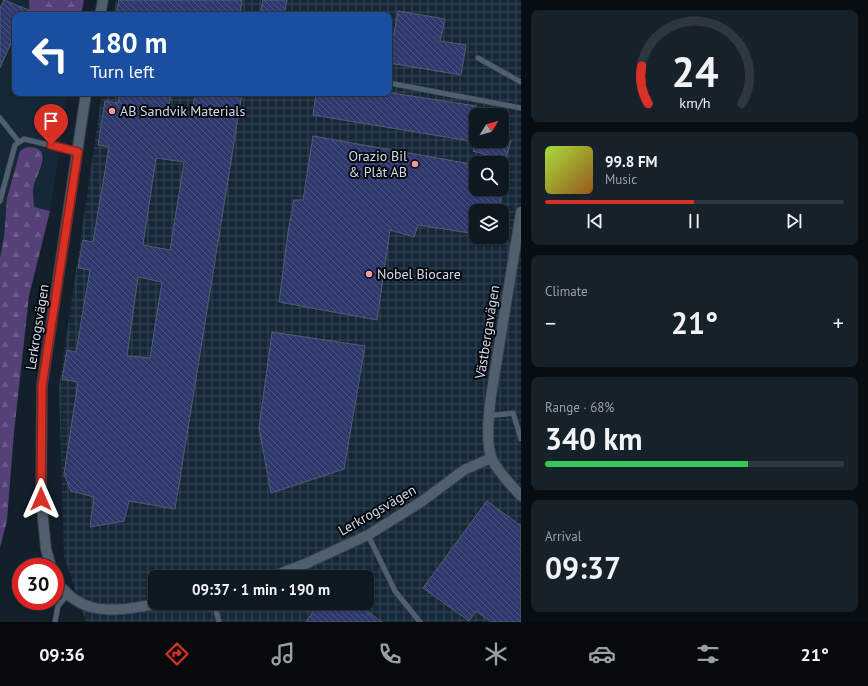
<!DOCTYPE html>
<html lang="en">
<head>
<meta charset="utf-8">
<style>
  :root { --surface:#0e1820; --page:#172129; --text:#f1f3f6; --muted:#9ba0a5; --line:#2e373e; --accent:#d93025 }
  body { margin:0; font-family:"PT Sans",sans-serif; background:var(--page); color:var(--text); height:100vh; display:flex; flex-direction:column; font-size:15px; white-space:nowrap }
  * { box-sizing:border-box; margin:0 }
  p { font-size:13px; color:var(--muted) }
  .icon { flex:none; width:22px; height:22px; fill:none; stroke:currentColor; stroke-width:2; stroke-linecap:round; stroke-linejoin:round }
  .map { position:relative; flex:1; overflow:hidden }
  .details { display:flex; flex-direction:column; gap:10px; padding:10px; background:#080d12; width:347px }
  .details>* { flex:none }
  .top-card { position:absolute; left:12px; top:12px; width:380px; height:84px; border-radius:8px; box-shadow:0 1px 3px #0004,0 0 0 1px var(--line); background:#1a4fa0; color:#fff; overflow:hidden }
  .needle { width:26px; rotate:53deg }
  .controls { position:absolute; left:469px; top:108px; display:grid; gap:8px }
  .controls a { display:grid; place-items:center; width:40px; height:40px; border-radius:8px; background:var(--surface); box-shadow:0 1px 3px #0004,0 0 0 1px var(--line); font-size:20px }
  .speed { position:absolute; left:12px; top:558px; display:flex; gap:8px; font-size:20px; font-weight:700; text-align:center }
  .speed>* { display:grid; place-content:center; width:52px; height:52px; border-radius:50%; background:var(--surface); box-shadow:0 1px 3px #0004,0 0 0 1px var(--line); line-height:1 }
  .speed .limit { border:6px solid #d22; background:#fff; color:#111 }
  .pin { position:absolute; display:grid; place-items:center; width:34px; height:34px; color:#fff; margin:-41px -17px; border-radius:50% 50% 50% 0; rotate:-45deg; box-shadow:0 0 4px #0007 }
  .pin .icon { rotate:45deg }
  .me { position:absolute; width:44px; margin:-22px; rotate:0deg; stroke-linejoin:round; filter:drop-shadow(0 0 3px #0008) }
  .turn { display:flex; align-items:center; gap:14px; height:84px; padding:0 12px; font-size:18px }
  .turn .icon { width:52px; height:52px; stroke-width:2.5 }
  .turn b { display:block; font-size:28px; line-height:34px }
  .big { font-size:30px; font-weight:800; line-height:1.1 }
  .details .widget { flex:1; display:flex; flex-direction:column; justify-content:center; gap:6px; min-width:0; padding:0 14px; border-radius:8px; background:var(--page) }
  .details .dial { align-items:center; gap:0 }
  .dial svg { height:104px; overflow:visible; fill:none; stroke:var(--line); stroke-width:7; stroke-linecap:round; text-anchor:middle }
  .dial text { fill:var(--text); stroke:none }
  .song { display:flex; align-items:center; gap:12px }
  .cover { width:48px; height:48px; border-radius:6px; background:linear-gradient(135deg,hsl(80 70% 55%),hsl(30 70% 35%)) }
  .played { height:4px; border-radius:2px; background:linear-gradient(90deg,var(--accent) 50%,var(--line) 50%) }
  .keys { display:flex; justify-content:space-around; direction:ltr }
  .heat { display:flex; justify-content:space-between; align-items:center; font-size:22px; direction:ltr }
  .charge { height:6px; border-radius:3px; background:linear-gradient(90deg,#34c759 68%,var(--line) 0) }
  .trip { position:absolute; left:148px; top:570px; width:226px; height:40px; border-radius:8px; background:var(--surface); box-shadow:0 1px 3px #0004,0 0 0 1px var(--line); font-weight:800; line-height:40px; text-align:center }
  .tabs { display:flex; height:64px; justify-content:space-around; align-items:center; background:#060a0d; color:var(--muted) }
  .tabs .icon { width:28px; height:28px }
  .tabs .on { color:var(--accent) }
  .tabs b { font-size:18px; color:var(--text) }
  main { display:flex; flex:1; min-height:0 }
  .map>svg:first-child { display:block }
</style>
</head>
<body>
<main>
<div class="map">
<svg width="521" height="622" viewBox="0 0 521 622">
  <defs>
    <pattern id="industrial-grid" width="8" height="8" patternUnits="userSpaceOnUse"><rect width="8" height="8" fill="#152838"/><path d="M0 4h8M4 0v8" fill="none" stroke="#364755"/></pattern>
    <pattern id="forest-firs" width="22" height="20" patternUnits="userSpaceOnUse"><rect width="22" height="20" fill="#554077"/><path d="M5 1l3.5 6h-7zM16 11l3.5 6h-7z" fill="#6d5b8a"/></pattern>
    <pattern id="building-back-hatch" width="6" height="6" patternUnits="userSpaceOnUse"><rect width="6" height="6" fill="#2e386d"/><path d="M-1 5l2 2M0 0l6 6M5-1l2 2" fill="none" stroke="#4b5482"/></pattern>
  </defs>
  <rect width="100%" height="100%" fill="#13202b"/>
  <path fill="#152838" d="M0,0H29L30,15H15V93H68L50,211L34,208V187L44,160L41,151L35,147L20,151L5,217L4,237L0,258Z"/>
  <path fill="url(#industrial-grid)" fill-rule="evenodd" d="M116,0H521V622H86L64,556L59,387L102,93H389V15H114ZM476,115H502V141H476ZM476,163H502V189H476ZM476,211H502V237H476ZM155,577H367V603H155Z"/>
  <path fill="url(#forest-firs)" d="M29,0H84L81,15H30Z
    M27,147C55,146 38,171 34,185C32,192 34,200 34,207L50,211L29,296L14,432L7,520L0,548V258L4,237L7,198L20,151Z"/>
  <path fill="url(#building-back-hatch)" stroke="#575c6d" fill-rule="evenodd" d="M4,0L41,15H15V34L0,68V8Z
    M119,0H242L240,15H116Z
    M263,0H287L284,15H260Z
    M398,11L445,19L440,41L466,45L461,75L389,63V33L394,34Z
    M120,93H171L168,112L192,115L195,93H242L175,509L129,501L124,521L90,527L94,497L71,491L64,474L78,382L62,379L67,350L76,352L90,270L78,268L83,240L93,242L109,147L98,145L105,101L118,103ZM156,158L184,162L170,250L143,245ZM138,277L162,282L150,358L127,356Z
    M316,93H392L476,106V141H511L505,160L473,151L476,142L313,115Z
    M313,136L471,164L469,174L476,175V189H503L499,211H476V234L418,225L414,237L390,230L377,320L279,302L288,232L294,200H303Z
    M272,332L365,346L344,469L271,493L259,428Z
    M487,501L521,526V622H491L476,611L469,621L423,588Z
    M319,603H356L382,622H306Z"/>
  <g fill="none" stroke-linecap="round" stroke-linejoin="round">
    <g stroke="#333c45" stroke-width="6">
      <path id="lane" d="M478,58L521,82
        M389,83L521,108
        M0,118L19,142
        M0,201L15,145L24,139L78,152
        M488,416L513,413L521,439
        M368,535L395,591L420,622
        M214,603L219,622
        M55,622L58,606L68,594"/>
    </g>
    <g stroke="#333c45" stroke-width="12">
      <path id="street" d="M100,15L103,0
        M521,212L491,396C489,412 485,443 492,459C498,472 511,485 521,496
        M51,567L46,549L41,499L42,386L86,93
        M271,577L305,564L368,535L421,502L464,470L491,458
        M55,579C57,584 63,589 67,593C91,618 130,609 161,603"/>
    </g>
    <use href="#lane" stroke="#505f6d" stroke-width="5"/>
    <use href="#street" stroke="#505f6d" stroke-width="10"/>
  </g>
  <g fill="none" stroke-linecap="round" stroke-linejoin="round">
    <g stroke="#8d1f18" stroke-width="10">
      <path id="route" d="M41,499L42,386L78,152L51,145"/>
    </g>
    <use href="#route" stroke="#d93025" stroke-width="7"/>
  </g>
  <g fill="#f59b9a" stroke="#05090e" stroke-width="1.5">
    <circle cx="112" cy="111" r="4"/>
    <circle cx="415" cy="164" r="4"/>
    <circle cx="369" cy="274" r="4"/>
  </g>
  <g text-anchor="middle" stroke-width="4" stroke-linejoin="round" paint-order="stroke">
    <g font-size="14" fill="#d3dce4" stroke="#05090e" text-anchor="start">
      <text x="120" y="116">AB Sandvik Materials</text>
      <text x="407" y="161" text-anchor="end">Orazio Bil<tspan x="407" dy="16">&amp; Plåt AB</tspan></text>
      <text x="377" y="279">Nobel Biocare</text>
    </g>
    <g font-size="14" fill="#d3dce4" stroke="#05090e">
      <text transform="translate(37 327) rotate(-81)" y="5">Lerkrogsvägen</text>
      <text transform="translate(487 332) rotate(-81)" y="5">Västbergavägen</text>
      <text transform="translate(377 510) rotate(-30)" y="5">Lerkrogsvägen</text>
    </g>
  </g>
</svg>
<div class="controls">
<a><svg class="needle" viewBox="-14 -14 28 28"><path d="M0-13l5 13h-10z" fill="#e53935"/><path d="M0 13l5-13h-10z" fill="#9ba0a5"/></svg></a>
<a><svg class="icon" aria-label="search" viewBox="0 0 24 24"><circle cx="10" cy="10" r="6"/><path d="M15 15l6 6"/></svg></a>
<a><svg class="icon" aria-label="layers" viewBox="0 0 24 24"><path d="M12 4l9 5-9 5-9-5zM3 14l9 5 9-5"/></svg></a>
</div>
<div class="speed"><div class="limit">30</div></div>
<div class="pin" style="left:51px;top:145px;background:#d93025"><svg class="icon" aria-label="arrive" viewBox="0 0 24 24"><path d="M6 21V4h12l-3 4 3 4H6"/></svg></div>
<svg class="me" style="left:41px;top:499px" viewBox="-20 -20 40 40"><path d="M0-17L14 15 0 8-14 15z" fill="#d93025" stroke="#fff" stroke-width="4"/></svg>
<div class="trip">09:37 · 1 min · 190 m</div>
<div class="top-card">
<div class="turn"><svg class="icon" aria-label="left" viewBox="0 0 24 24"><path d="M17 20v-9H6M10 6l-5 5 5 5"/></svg><div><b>180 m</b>Turn left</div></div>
</div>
</div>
<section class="details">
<div class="widget dial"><svg viewBox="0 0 100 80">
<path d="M14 69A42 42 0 1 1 86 69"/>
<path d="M14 69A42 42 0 0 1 9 40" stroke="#d93025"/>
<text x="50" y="56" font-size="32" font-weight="700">24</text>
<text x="50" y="72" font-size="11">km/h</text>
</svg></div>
<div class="widget">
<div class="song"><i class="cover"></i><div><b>99.8 FM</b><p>Music</p></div></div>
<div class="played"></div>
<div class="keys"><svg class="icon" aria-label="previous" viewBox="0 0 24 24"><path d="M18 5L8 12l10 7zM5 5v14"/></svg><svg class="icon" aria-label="pause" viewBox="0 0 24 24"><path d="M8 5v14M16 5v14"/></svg><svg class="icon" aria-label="next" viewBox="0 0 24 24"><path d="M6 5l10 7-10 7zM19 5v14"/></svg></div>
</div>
<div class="widget"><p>Climate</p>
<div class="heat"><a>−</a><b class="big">21°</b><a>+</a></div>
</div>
<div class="widget"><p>Range · 68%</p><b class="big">340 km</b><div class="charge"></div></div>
<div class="widget"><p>Arrival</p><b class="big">09:37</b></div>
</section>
</main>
<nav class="tabs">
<b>09:36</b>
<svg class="icon on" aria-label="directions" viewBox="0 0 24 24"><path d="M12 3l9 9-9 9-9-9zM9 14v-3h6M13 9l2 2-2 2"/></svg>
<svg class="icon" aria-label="music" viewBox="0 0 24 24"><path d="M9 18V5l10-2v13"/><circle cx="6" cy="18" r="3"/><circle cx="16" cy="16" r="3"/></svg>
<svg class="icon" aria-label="phone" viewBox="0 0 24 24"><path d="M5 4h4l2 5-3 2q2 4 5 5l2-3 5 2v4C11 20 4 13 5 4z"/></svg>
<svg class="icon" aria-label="climate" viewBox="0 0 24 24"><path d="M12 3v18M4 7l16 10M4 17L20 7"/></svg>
<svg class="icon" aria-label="car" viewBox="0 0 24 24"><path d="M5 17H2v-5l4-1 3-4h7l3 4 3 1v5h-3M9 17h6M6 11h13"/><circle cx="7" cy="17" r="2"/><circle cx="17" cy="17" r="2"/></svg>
<svg class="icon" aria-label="filters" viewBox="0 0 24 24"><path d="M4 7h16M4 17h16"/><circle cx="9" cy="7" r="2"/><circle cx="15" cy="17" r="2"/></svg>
<b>21°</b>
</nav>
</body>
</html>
